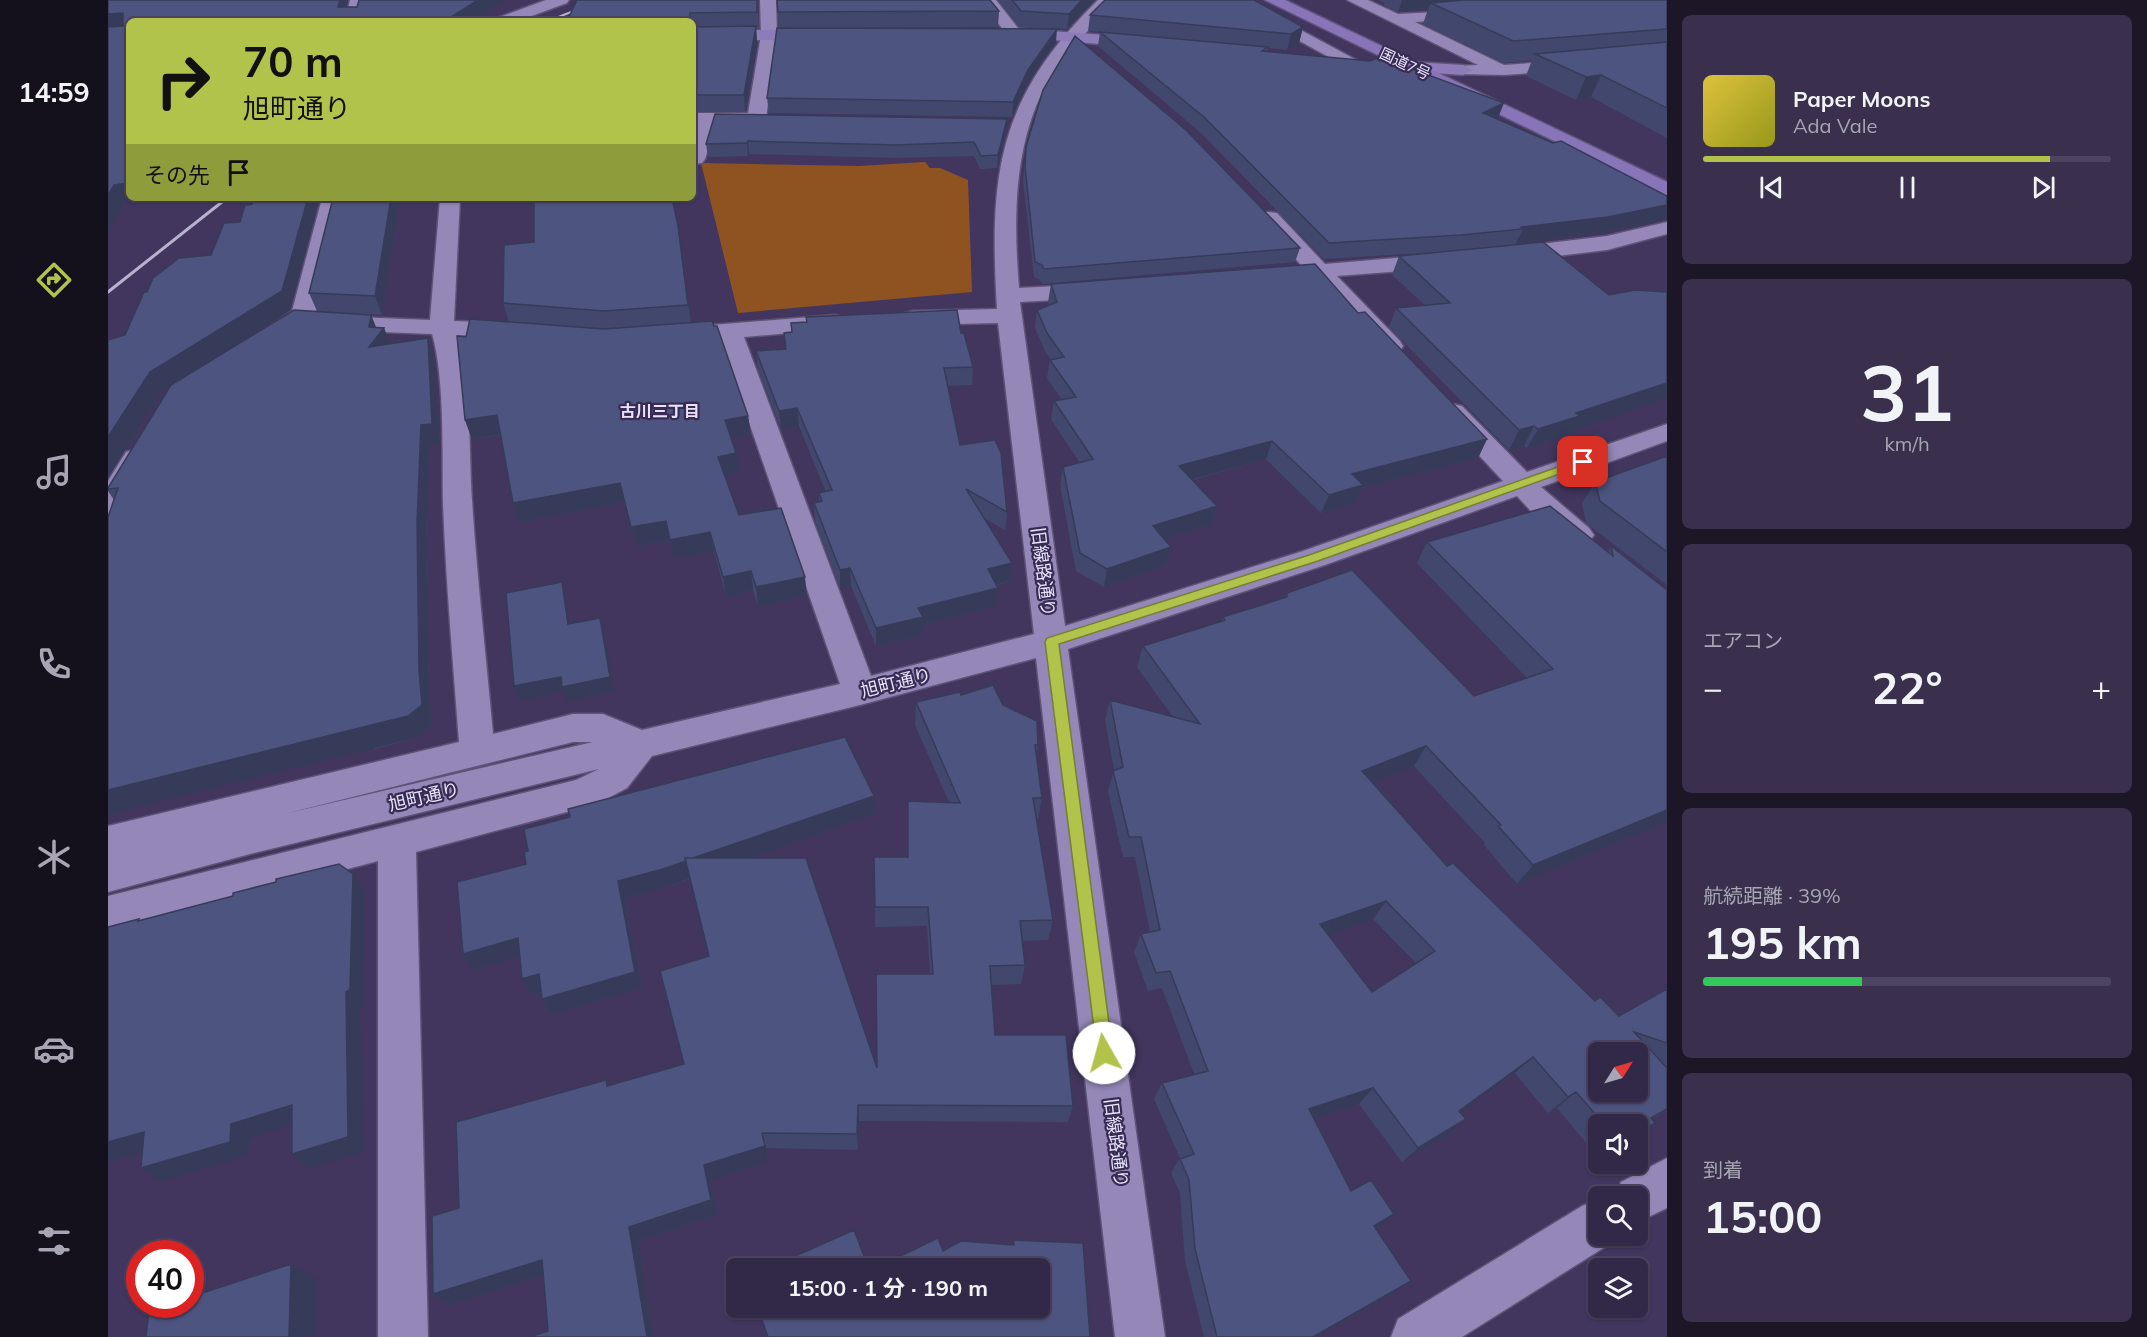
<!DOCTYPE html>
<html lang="ja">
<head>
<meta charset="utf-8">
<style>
  :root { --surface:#322847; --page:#3a304e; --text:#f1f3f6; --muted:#a8a6b4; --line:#4d4460; --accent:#b2c34c }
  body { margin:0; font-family:Mulish,"Noto Sans JP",sans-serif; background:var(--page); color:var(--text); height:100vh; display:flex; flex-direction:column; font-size:22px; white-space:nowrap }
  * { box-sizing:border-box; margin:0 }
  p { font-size:20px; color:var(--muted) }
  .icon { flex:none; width:33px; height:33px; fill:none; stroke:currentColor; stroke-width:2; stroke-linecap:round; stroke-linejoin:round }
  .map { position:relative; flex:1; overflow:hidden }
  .sheet { display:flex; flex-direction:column; gap:15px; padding:15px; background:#1c1627; width:480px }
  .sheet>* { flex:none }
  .guide { position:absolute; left:18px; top:18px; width:570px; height:183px; border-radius:9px; box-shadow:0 2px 4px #0004,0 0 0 2px var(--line); background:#b2c34c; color:#111; overflow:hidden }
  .needle { width:39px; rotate:53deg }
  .tools { position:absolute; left:1480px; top:1042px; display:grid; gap:12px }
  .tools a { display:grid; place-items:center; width:60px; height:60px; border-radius:9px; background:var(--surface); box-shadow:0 2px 4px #0004,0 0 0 2px var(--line); font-size:30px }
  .speed { position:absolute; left:18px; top:1240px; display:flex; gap:12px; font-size:30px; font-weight:700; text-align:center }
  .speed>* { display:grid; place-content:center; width:78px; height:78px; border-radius:50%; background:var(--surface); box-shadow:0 2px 4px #0004,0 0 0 2px var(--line); line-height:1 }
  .speed .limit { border:9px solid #d22; background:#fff; color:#111 }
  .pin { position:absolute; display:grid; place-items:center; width:51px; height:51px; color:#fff; margin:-26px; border-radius:12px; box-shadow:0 3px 9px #0006 }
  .me { position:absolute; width:66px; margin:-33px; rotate:353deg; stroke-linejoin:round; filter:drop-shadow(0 0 4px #0008) }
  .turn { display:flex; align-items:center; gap:21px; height:126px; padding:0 18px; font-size:27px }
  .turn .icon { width:78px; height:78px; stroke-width:2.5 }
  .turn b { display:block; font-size:42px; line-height:51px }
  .then { display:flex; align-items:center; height:57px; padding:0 18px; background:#0003; gap:12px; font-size:22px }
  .big { font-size:45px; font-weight:700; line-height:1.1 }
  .sheet .card { flex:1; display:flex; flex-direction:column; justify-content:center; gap:9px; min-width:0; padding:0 21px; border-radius:9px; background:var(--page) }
  .sheet .dial { align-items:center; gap:0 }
  .dial b { font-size:78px; line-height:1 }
  .song { display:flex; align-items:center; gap:18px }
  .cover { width:72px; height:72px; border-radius:9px; background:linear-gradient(135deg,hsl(50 70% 55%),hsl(60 70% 35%)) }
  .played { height:6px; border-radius:3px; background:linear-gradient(90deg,var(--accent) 85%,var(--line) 85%) }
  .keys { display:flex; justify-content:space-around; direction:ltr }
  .heat { display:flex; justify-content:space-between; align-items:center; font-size:33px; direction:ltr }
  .charge { height:9px; border-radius:4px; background:linear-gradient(90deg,#34c759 39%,var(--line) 0) }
  .trip { position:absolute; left:618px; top:1258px; width:324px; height:60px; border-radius:9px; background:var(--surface); box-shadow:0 2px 4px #0004,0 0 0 2px var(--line); font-weight:700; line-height:60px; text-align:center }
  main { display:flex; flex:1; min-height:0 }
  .tabs { display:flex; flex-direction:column; width:108px; justify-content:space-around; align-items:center; background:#14101c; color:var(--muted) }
  .tabs .icon { width:42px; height:42px }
  .tabs .active { color:var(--accent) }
  .tabs b { font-size:27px; color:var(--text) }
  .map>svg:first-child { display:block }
</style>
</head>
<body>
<main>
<nav class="tabs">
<b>14:59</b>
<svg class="icon active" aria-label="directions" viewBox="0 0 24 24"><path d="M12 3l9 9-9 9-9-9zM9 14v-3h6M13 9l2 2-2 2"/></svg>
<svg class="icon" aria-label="music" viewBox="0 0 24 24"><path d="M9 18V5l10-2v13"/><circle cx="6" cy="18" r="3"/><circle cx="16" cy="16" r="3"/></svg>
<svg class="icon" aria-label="phone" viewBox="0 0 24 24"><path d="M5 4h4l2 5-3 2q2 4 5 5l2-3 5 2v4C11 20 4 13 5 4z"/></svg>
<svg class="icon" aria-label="climate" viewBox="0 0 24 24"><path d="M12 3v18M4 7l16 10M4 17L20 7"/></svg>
<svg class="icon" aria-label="car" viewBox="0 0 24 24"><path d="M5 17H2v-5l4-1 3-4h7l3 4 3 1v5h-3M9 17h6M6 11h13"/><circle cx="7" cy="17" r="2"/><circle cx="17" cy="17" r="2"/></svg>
<svg class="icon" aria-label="filters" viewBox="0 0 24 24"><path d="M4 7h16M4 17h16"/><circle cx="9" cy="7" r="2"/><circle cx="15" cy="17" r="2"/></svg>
</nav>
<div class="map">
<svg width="1559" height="1337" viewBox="0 0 1559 1337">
  <rect width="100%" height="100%" fill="#42365f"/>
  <path fill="#8f5322" d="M817,162L822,168H832L860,180L864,292L630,313L593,163L751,166Z"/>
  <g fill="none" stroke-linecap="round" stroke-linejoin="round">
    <g stroke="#5e5377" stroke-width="3">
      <path id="minor" d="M242,0H258L253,21H237Z
        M438,0H461L459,3L410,21H387L389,18Z
        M652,0H668L669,35L658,119L649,125H608L597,159L594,163L585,164V136L589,125H585V113H640L653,35Z
        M872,0H888L914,33L912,36H900Z
        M990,0H1007C989,25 964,43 947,70C905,134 905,215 911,288L987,284L995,286L999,291L995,296L987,298L912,302L957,626L1195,551L1395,481L1336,418L1332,412L1336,406L1345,404L1354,406L1419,472L1559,424V441L1433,487L1481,528L1486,535L1481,542C1454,550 1426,514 1409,496L1217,565L960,649L1057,1337H1007L928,658L752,705L544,756L519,788L489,804L308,852L320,1337H270V861L0,932V896L468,780L491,769L142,854L0,892V858L15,854L0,858V826L351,742C345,662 338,583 335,503C334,455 337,378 324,334L222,330L214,328L210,323L214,318L222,316L322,320L332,198H352L346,321L404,323L413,325L416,330L413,335L404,337L349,335C363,378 361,453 364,500C369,578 378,656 385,734L465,714H495L534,730L732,684L612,339L566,342L557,340L554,335L557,330L566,328L727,315L735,317L739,322L735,327L727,329L636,337L763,676L926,634L890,323L805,325L797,323L793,318L797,313L805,311L889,309C881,174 889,99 990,0ZM465,742H485L176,814Z
        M1117,0H1137L1254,63L1245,68L1239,67Z
        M1239,0H1260L1290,14L1368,10L1370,13L1368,16L1362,18L1307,22L1396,65L1465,60L1474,65L1465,70L1396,75L1349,74L1346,70L1349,66L1370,65Z
        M214,198H234L208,312C197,328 173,348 152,343L149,338L152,333L184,311Z
        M1161,212L1169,213L1217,264L1334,254L1342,256L1345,261L1342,266L1334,268L1229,276L1292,341L1295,346L1292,351L1283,353L1274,351L1206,278L1189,277L1186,272L1194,266L1150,218L1153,213Z
        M1559,222V234L1499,250L1400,262L1392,260L1389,255L1392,250L1400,248L1499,236Z
        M28,449L38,452L42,458L10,512L0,514V481L18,452Z
        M1559,1158V1208L1530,1222V1197H1507L1513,1182Z
        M1491,1199V1236H1509L1508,1240L1354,1337H1283L1290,1319L1474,1206Z"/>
    </g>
    <g stroke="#5e5377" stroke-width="3">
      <path id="major" d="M905,28L1036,38L1044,43L1036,48L899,36L897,33L899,30Z
        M585,30H713L721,35L713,40H585Z
        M1273,60L1355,65L1364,70L1355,75L1267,69L1264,65L1267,61Z"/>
    </g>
    <g stroke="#5e5377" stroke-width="3">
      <path id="highway" d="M1157,0H1177L1559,182V196Z"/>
    </g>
    <use href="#minor" fill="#9588b8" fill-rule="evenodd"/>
    <use href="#major" fill="#8d7cb9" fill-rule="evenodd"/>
    <use href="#highway" fill="#8874b9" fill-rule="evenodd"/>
    <path stroke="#b8b1cf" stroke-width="2" d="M440,21L494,0"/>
    <path stroke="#b8b1cf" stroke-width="3" d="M0,292L119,198"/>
  </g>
  <path fill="#42486d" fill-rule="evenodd" d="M469,0H650L651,28H648L649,42L637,112L585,111V21H459Z
    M669,0L891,11L890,27L671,28Z
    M890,0H987L959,29L912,27Z
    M1270,0H1559V138L1483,97L1468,100L1418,76L1424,60L1396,63L1315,24L1320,9L1290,12L1276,5L1277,3Z
    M982,15L1195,27L1191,43L1179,50L1160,48L1159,51L1390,118L1389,119L1559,196V221V220L1492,233L1408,243V245L1463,431L1460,435L1419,448L1416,446L1401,450L1281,327L1288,308L1317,305L1284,275L1291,256L1329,252L1216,259L1093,133L990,46L992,32L980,31Z
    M948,42L919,84L904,117L661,113L659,98Z
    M607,114L898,132L889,168L872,169L866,156L787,158L641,154L640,156L600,157L598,144Z
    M918,147L1192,248L1187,262L934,284L932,280L926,277L915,181Z
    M225,198H292L274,315L225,313L263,315L268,327L276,328L282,344L327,359L332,444L321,446L318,544L321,690L324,725L311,737L266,749L6,500L0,491V488L209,311L201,293Z
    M570,226L583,323L640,416L643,435L623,438L631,472L616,475L631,515L699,596L650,607L645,590L618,596L606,551L566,559L562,540L528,546L516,502L411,522L393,435L364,439L357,420L358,337L401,322L395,303L426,242Z
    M943,284L1250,313L1379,439L1370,458L1254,488L1247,503L1213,513L1158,459L1084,480L1109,506L1104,524L1056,539L1063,547L1058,565L996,587L968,571L952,485L955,467L972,463L943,419L946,401L954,400L939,378L942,360H943L937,351L927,328L929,310L942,305L940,302Z
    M683,323L853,333L865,367L864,385L840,386L852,445L899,512L897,530L876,518L904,563L902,581L889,585L888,606L814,625V635L768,646L743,586L732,588L707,521L706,503L711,502V493L718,492L691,426L673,429L650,369L648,351L678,349L676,333L683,332Z
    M1559,456V585L1478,523L1474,503L1487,482Z
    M1319,542L1500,551L1503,546L1559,822L1409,884L1376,845L1377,843L1306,766L1264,782L1339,866L1487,1001L1511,1016L1559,989V1066H1557L1559,1068V1110L1544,1119L1530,1125H1491V1158L1449,1108L1440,1113L1407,1073L1352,1112L1341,1134L1294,1162L1251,1104L1206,1118L1243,1191L1271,1227L1268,1229L1287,1292L1208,1337H1096L1077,1261L1072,1193L1063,1173L1072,1158L1046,1099L1054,1083L1086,1074L1054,988L1040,991L1026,952L1033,934L1042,932L1027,857H1015L1000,791L1006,770L997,720L1002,700L1065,717L1029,667L1035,646L1113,621L1115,617L1177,597L1179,593L1366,696L1419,678L1309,563ZM1265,919L1308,963L1264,992L1220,935Z
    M853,695L895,705L930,745L928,756L934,798L930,819H929L945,920L940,940L914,941L917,965L913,984L883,985L887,1035L965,1106L960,1122L751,1121L750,1150L658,1148L661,1161L602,1180L609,1214L530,1241L545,1337H422L440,1331L435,1275L341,1305L325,1294L351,1208L501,1086L576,1064L601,956L582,879L560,886L516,898L534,988L442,1015L434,999L433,992L423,995L414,979L412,956L365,970L355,954L418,864L420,851L766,796V814L640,858L769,1068L822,974L819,926L767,927L766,857H800V801L841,802L807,725L808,702Z"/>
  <path fill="#363b59" d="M232,0H240L236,21L230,7Z
    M370,0H397L365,21H337Z
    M974,0H987L959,29L961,14Z
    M1294,0H1438L1323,3L1320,9L1290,12Z
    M15,13L21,25L0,30V14Z
    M648,26L649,42L637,112L636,95Z
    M1195,27L1191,43L1179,50L1183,34Z
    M949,29L948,42L919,84L904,117L905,102L920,70Z
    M1493,75L1483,97L1468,100L1478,77Z
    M1396,103L1390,118L1369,128L1375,113Z
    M899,119L898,132L889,168L890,155Z
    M640,141L641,154L640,156L639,143Z
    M21,183V198H41L37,200L16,203L2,227L0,229V196L6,185Z
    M200,198H212L182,310L53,391L0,477V437L42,372Z
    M283,198H292L274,315L267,296Z
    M1559,205V220L1492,233L1408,243L1415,229L1413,227Z
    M263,315L271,335L276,328L284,349L261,347V327Z
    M320,338L327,359L332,444L321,446L318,544L321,690L324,725L311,737L0,814V790L311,670L309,523L313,425Z
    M1559,383V398L1463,431L1460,435L1419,448L1430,429L1468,413Z
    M689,408L691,426L673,429L671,411Z
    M389,415L396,434L364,439L357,420Z
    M640,416L643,435L619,439L617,420Z
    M1426,426L1416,446L1401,450L1411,430Z
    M1379,439L1370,458L1254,488L1247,503L1213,513L1221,495L1244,474Z
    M1164,441L1158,459L1067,484L1071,466Z
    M628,453L631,472L613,476L610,457Z
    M512,483L516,502L411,522L405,503Z
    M1109,506L1104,524L1041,544L1045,526Z
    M558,521L562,540L528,546L523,527Z
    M602,532L606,551L566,559L562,540Z
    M1063,547L1058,565L996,587L999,569Z
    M904,563L902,581L878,587L880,569Z
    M742,568L743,586L732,588V570Z
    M643,571L645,590L618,596L615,577Z
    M697,577L699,596L650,607L648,587Z
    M454,582L458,597L464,639L460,624Z
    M890,588L888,606L814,625V635L768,646V628L810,608Z
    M492,618L496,632L506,691L459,701L456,691L412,701L406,686Z
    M1318,746L1306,766L1243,791L1254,771Z
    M766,796V814L560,886L516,898L534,988L442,1015L434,999L510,881Z
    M1559,810V822L1409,884L1425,865Z
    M245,874L257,892L256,1007L252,1008L255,1151L201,1168L184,1154L238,992Z
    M1278,901L1265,919L1200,943L1212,924Z
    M410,938L419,954L365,970L355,954Z
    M431,974L439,990L423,995L414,979Z
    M1425,1057L1407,1073L1334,1126L1351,1111Z
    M1265,1088L1251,1104L1189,1124L1201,1109Z
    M1468,1092L1449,1108L1440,1113L1460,1097Z
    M184,1105L201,1119L141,1138L140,1155L54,1181L33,1168L123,1124Z
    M750,1105L751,1121L750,1150L749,1134Z
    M1358,1119L1341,1134L1294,1162L1310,1148Z
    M36,1132L57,1146L0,1162V1142Z
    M654,1133L661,1161L602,1180L609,1214L530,1241L545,1337H539L521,1227L596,1165Z
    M1286,1214L1271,1227L1251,1239L1266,1226Z
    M434,1260L445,1272L341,1305L325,1294Z
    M183,1264L208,1279L207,1337H181Z
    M1303,1281L1287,1292L1208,1337H1205Z"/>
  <path fill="#4d547f" stroke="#363b59" stroke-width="1.5" fill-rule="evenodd" d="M0,0H232L230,7H249L251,0H370L337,21H21V183L6,185L0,196V27L15,26V13L0,14Z
    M469,0H649V12L582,13V21H459Z
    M669,0H882L891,11L670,12Z
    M904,0H974L961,14L913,11Z
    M997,0H1146L1195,27L1183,34L982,15Z
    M1356,0H1559V29L1405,41L1323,3Z
    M648,26L636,95H585V27Z
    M669,28L949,29L920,70L905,102L659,98Z
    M992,32L1160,47L1154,51L1262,61L1272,57L1396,103L1375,113L1445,143L1453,141L1559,196V205L1500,217L1413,227L1415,229L1353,235L1221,243L1097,118Z
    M967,36L1079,131L1192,248L936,269L934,265L927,262L917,167L918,147L935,90Z
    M1559,42V108L1493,75L1478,77L1427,54Z
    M607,114L899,119L890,155L873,156L866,142L788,145L640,141L639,143L598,144Z
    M146,198H200L174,291L42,372L0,437V340L17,335L36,292H39L45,278L71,258L103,255L116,223L132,222L137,205L144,204Z
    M225,198H283L267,296L201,293Z
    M426,198H564L570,226L580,305L496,311L395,303L396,245L426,242Z
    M1435,242L1501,295L1527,290L1559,292V383L1468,413L1472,416L1430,429L1426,426L1411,430L1288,308L1342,303L1291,256Z
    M1207,264L1250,313L1257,312L1379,439L1244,474L1255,485L1221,495L1164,441L1071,466L1109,506L1045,526L1063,547L999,569L972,553L955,467L985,459L946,401L968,397L942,360L956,357L939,333L929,310L949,302L943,284Z
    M186,310L263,315L261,327L276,328L261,347L320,338L324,424L313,425L309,523L311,670L314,705L300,716L0,790V517L10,488L0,489V488L63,385Z
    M849,310L853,333H856L865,367L836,368L852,445L887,440L893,453L899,512L858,489L904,563L880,569L890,588L810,608L815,617L768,628L742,568L732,570L706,503L714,501L711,493L724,490L689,408L671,411L648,351L678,349L676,333L684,332L683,323L699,322L698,317Z
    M362,319L496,329L604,321L606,326H609L640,416L617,420L628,453L610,457L631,515L673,508L697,577L648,587L643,571L615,577L602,532L562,540L558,521L523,527L512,483L405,503L389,415L357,420L349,336L358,337Z
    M1559,456V552L1492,501L1487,482Z
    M1442,506L1505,556L1503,546L1559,590V810L1425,865L1390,826L1393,825L1318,746L1254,771L1339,866L1345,863L1487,1001L1492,997L1511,1016L1559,989V1043L1526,1032L1559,1068V1109L1543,1118L1547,1123L1530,1133V1125H1497L1468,1092L1460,1097L1425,1057L1351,1111L1358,1119L1310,1148L1265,1088L1201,1109L1243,1191L1263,1180L1286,1214L1266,1226L1303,1281L1205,1337H1109L1087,1249L1081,1180L1072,1159L1086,1154L1054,1083L1100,1071L1062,971L1048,973L1033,934L1052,930L1033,837H1021L1005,771L1015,767L1002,700L1092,724L1035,646L1117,620L1115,617L1179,597V593L1244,570L1366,696L1445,669L1319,542ZM1278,901L1327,951L1264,992L1212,924ZM1491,1053H1530V1092H1491Z
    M454,582L460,624L492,618L502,677L454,687L453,677L406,686L398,593Z
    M885,685L895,705L929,721L930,745H927L934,798H925L945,920L912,921L917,965L882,966L887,1035H958L965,1106L750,1105L749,1134L654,1133L657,1146L596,1165L603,1200L521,1227L539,1337H422L440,1331L434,1260L325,1294L324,1216L351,1208L348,1122L498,1080L499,1086L576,1064L552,971L601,956L577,858H698L769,1068L768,974H825L820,907H767L766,857H800V801L852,803L808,702L852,692L853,695Z
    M737,737L766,796L585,858H577L578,861L555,869L510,881L527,972L434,999L431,974L414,979L410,938L355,954L349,882L418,864L416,852L420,851L416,829L462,817L460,809Z
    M231,864L245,874L242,990L238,992L240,1137L184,1154V1105L123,1124L122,1142L33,1168L36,1132L0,1142V927L31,919L30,921L125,896V893L168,882V879Z
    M746,1230L761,1269H658Z
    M830,1238L835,1251L853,1241L906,1245L905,1240L975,1243L982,1337H660L650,1308H932V1269H765Z
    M183,1264L181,1337H38L41,1310L57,1305H82V1297Z"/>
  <path fill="#b2c34c" stroke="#747f31" stroke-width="1.5" d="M1475,458L1481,462L1479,464L1210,561L951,644L1005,1053L1003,1060L996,1062L990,1060L937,642L939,638L1201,555Z"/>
  <g text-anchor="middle" stroke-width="4.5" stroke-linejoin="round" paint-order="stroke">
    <g font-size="15" fill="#e8e2fc" stroke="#382c54">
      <text transform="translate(1297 64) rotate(25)" y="5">国道7号</text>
    </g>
    <g font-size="16" font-weight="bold" fill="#e8e2fc" stroke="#382c54">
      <text x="552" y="417">古川三丁目</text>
    </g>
    <g font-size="18" fill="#e8e2fc" stroke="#382c54">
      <text transform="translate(935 572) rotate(83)" y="6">旧線路通り</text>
      <text transform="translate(788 683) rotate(-14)" y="6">旭町通り</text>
      <text transform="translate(316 797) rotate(-13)" y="6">旭町通り</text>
      <text transform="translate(1008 1143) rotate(83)" y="6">旧線路通り</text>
    </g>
  </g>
</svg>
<div class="tools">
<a><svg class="needle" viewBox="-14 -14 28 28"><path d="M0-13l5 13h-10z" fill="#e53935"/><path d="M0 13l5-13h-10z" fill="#a8a6b4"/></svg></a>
<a><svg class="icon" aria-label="sound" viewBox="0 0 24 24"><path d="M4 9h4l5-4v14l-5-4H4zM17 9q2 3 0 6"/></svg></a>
<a><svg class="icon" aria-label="search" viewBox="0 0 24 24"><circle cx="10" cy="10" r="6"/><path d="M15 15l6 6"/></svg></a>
<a><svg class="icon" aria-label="layers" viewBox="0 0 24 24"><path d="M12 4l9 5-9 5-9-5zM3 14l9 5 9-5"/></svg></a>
</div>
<div class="speed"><div class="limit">40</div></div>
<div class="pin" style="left:1475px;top:462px;background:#d93025"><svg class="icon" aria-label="arrive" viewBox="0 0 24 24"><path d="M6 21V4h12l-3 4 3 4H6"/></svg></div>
<svg class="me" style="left:996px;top:1053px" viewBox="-20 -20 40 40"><circle r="19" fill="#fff"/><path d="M0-13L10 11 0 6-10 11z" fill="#b2c34c"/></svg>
<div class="trip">15:00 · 1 分 · 190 m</div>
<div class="guide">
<div class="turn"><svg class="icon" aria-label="right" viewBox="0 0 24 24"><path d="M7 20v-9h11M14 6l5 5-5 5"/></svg><div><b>70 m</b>旭町通り</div></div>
<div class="then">その先<svg class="icon" aria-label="arrive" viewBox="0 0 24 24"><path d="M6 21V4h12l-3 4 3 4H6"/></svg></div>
</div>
</div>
<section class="sheet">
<div class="card">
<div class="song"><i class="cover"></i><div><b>Paper Moons</b><p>Ada Vale</p></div></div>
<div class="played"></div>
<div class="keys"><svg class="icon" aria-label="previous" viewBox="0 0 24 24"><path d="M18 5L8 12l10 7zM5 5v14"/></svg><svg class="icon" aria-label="pause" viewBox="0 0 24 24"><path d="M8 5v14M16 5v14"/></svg><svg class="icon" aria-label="next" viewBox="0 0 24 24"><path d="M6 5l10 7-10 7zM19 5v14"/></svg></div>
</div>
<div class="card dial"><b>31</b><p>km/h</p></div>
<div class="card"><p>エアコン</p>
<div class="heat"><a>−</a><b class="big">22°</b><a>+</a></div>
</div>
<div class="card"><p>航続距離 · 39%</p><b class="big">195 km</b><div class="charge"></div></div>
<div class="card"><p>到着</p><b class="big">15:00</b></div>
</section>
</main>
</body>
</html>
